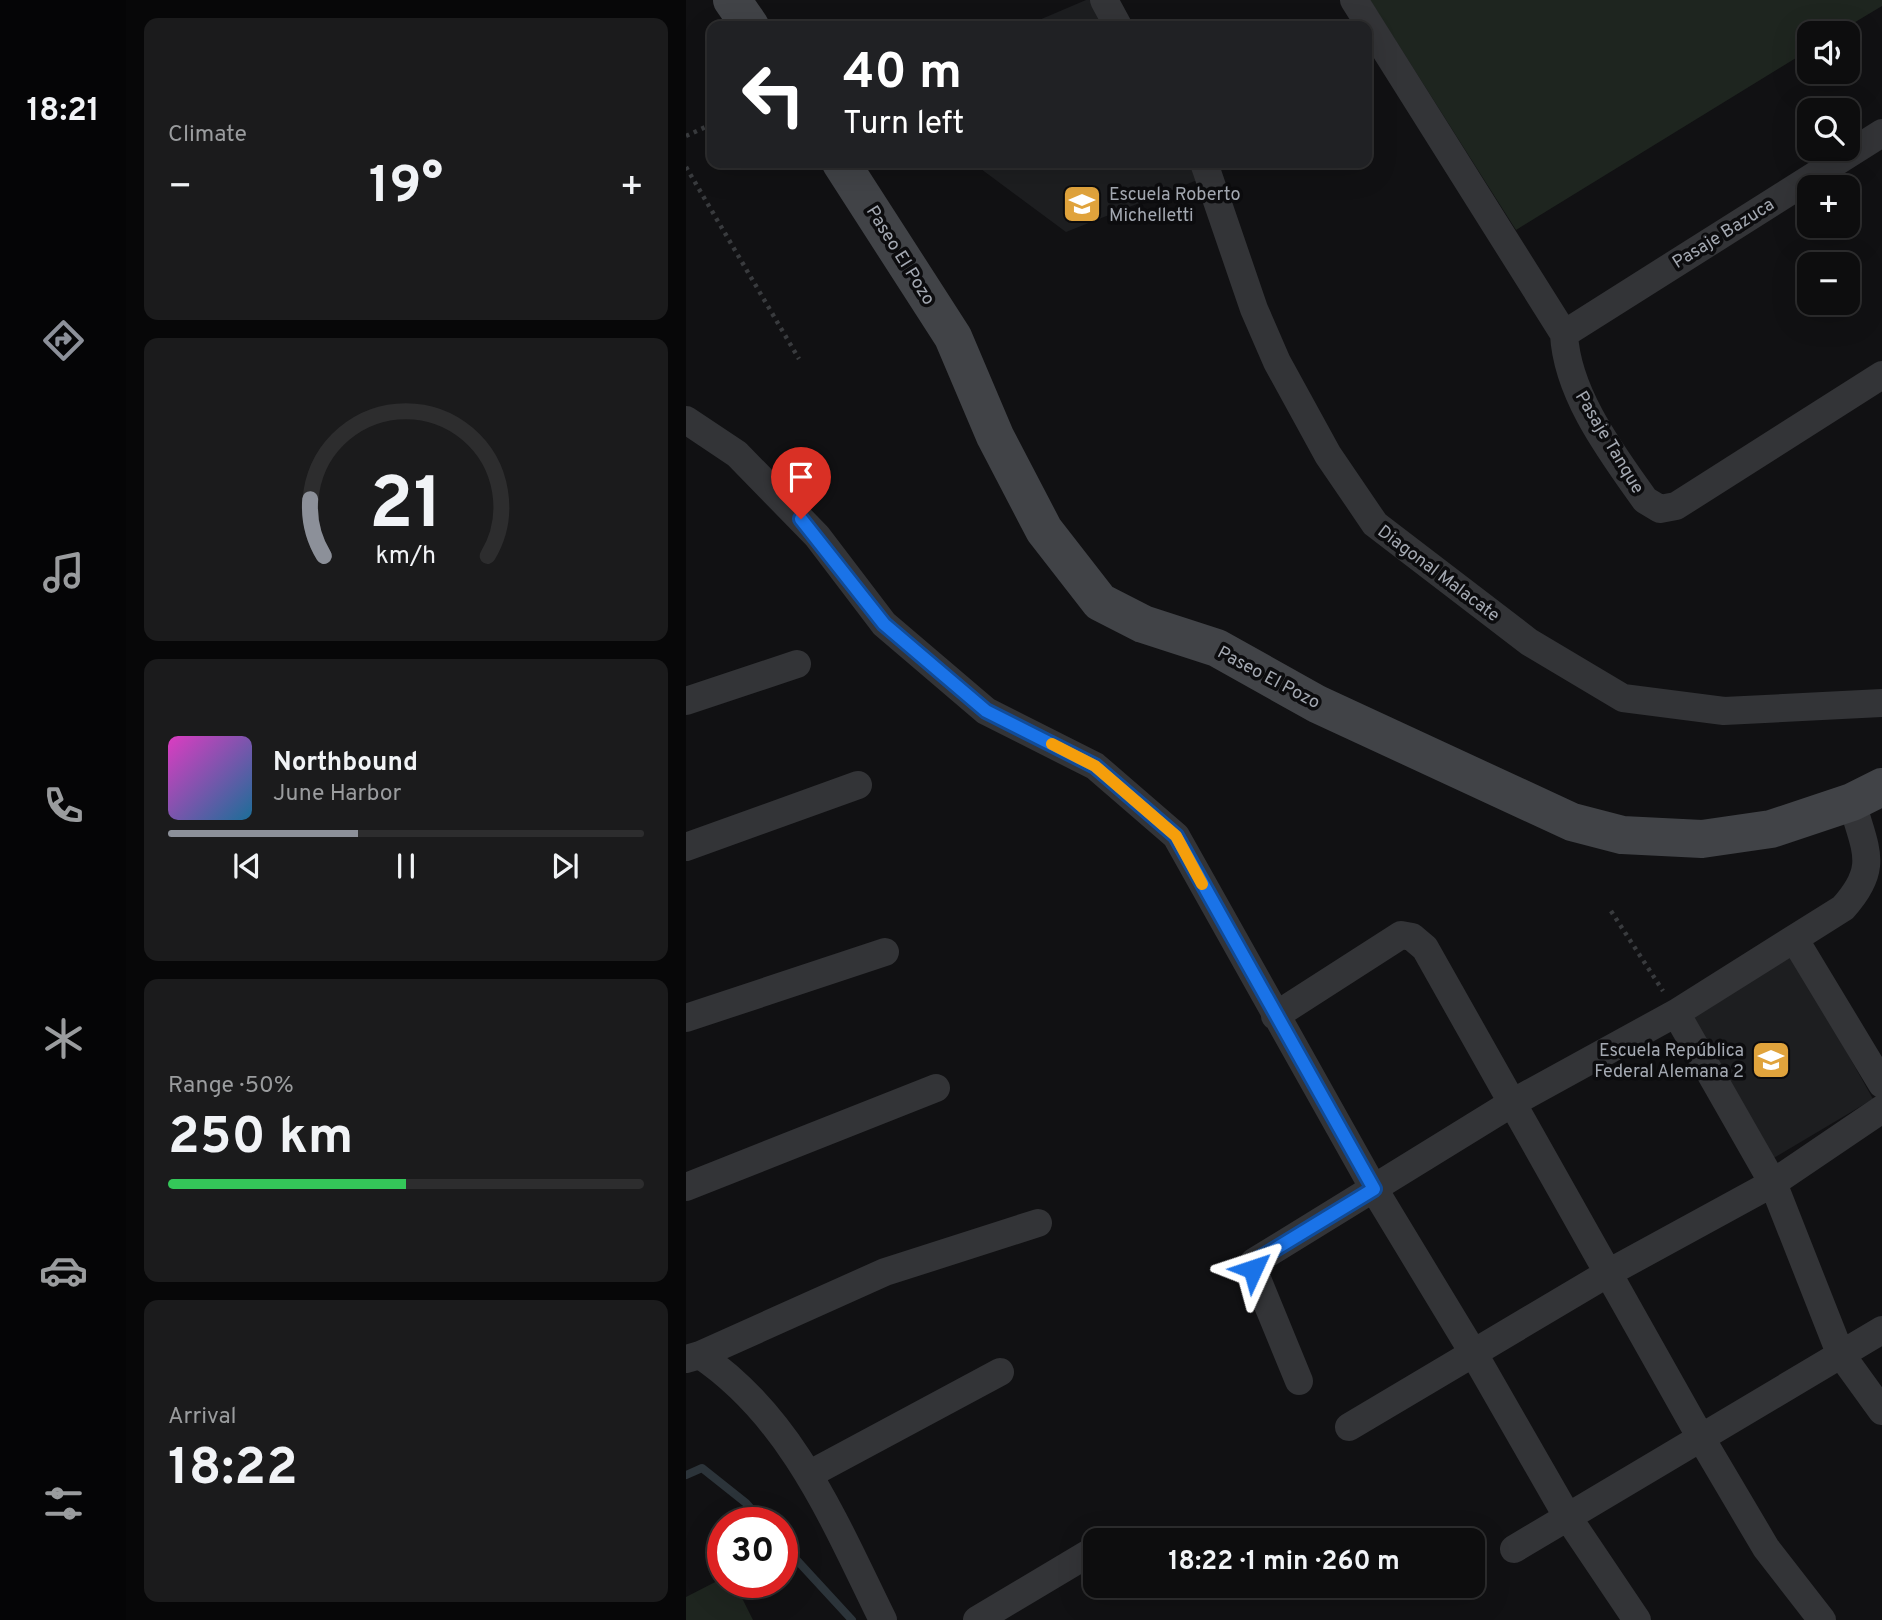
<!DOCTYPE html>
<html lang="en">
<head>
<meta charset="utf-8">
<style>
  :root { --surface:#0d0d0e; --page:#1b1b1c; --text:#f1f3f6; --muted:#9a9c9e; --line:#2d2d2e; --accent:#8c9099 }
  body { margin:0; font-family:Overpass,sans-serif; background:var(--page); color:var(--text); height:100vh; display:flex; flex-direction:column; font-size:26px; white-space:nowrap }
  * { box-sizing:border-box; margin:0 }
  p { font-size:23px; color:var(--muted) }
  .icon { flex:none; width:38px; height:38px; fill:none; stroke:currentColor; stroke-width:2; stroke-linecap:round; stroke-linejoin:round }
  .map { position:relative; flex:1; overflow:hidden }
  .side { display:flex; flex-direction:column; gap:18px; padding:18px; background:#070708; width:560px }
  .side>* { flex:none }
  .top-card { position:absolute; left:21px; top:21px; width:665px; height:147px; border-radius:14px; box-shadow:0 7px 28px #0002,0 0 0 2px var(--line); background:#202124; color:#fff; overflow:hidden }
  .controls { position:absolute; left:1111px; top:21px; display:grid; gap:14px }
  .controls a { display:grid; place-items:center; width:63px; height:63px; border-radius:14px; background:var(--surface); box-shadow:0 7px 28px #0002,0 0 0 2px var(--line); font-size:35px }
  .speed { position:absolute; left:21px; top:1507px; display:flex; gap:14px; font-size:35px; font-weight:700; text-align:center }
  .speed>* { display:grid; place-content:center; width:91px; height:91px; border-radius:50%; background:var(--surface); box-shadow:0 7px 28px #0002,0 0 0 2px var(--line); line-height:1 }
  .speed .limit { border:10px solid #d22; background:#fff; color:#111 }
  .pin { position:absolute; display:grid; place-items:center; width:60px; height:60px; color:#fff; margin:-72px -30px; border-radius:50% 50% 50% 0; rotate:-45deg; box-shadow:0 0 7px #0007 }
  .pin .icon { rotate:45deg }
  .me { position:absolute; width:77px; margin:-38px; rotate:48deg; stroke-linejoin:round; filter:drop-shadow(0 0 5px #0008) }
  .turn { display:flex; align-items:center; gap:24px; height:147px; padding:0 21px; font-size:32px }
  .turn .icon { width:91px; height:91px; stroke-width:2.5 }
  .turn b { display:block; font-size:49px; line-height:60px }
  .big { font-size:52px; font-weight:700; line-height:1.1 }
  .side .tile { flex:1; display:flex; flex-direction:column; justify-content:center; gap:10px; min-width:0; padding:0 24px; border-radius:14px; background:var(--page) }
  .side .dial { align-items:center; gap:0 }
  .dial svg { height:182px; overflow:visible; fill:none; stroke:var(--line); stroke-width:7; stroke-linecap:round; text-anchor:middle }
  .dial text { fill:var(--text); stroke:none }
  .song { display:flex; align-items:center; gap:21px }
  .cover { width:84px; height:84px; border-radius:10px; background:linear-gradient(135deg,hsl(310 70% 55%),hsl(200 70% 35%)) }
  .played { height:7px; border-radius:4px; background:linear-gradient(90deg,var(--accent) 40%,var(--line) 40%) }
  .keys { display:flex; justify-content:space-around; direction:ltr }
  .heat { display:flex; justify-content:space-between; align-items:center; font-size:38px; direction:ltr }
  .charge { height:10px; border-radius:5px; background:linear-gradient(90deg,#34c759 50%,var(--line) 0) }
  .trip { position:absolute; left:397px; top:1528px; width:402px; height:70px; border-radius:14px; background:var(--surface); box-shadow:0 7px 28px #0002,0 0 0 2px var(--line); font-weight:700; line-height:70px; text-align:center }
  main { display:flex; flex:1; min-height:0 }
  .tab-bar { display:flex; flex-direction:column; width:126px; justify-content:space-around; align-items:center; background:#050506; color:var(--muted) }
  .tab-bar .icon { width:49px; height:49px }
  .tab-bar .current { color:var(--accent) }
  .tab-bar b { font-size:32px; color:var(--text) }
  .map>svg:first-child { display:block }
</style>
</head>
<body>
<main>
<nav class="tab-bar">
<b>18:21</b>
<svg class="icon current" aria-label="directions" viewBox="0 0 24 24"><path d="M12 3l9 9-9 9-9-9zM9 14v-3h6M13 9l2 2-2 2"/></svg>
<svg class="icon" aria-label="music" viewBox="0 0 24 24"><path d="M9 18V5l10-2v13"/><circle cx="6" cy="18" r="3"/><circle cx="16" cy="16" r="3"/></svg>
<svg class="icon" aria-label="phone" viewBox="0 0 24 24"><path d="M5 4h4l2 5-3 2q2 4 5 5l2-3 5 2v4C11 20 4 13 5 4z"/></svg>
<svg class="icon" aria-label="climate" viewBox="0 0 24 24"><path d="M12 3v18M4 7l16 10M4 17L20 7"/></svg>
<svg class="icon" aria-label="car" viewBox="0 0 24 24"><path d="M5 17H2v-5l4-1 3-4h7l3 4 3 1v5h-3M9 17h6M6 11h13"/><circle cx="7" cy="17" r="2"/><circle cx="17" cy="17" r="2"/></svg>
<svg class="icon" aria-label="filters" viewBox="0 0 24 24"><path d="M4 7h16M4 17h16"/><circle cx="9" cy="7" r="2"/><circle cx="15" cy="17" r="2"/></svg>
</nav>
<section class="side">
<div class="tile"><p>Climate</p>
<div class="heat"><a>−</a><b class="big">19°</b><a>+</a></div>
</div>
<div class="tile dial"><svg viewBox="0 0 100 80">
<path d="M14 69A42 42 0 1 1 86 69"/>
<path d="M14 69A42 42 0 0 1 8 44" stroke="#8c9099"/>
<text x="50" y="56" font-size="32" font-weight="700">21</text>
<text x="50" y="72" font-size="11">km/h</text>
</svg></div>
<div class="tile">
<div class="song"><i class="cover"></i><div><b>Northbound</b><p>June Harbor</p></div></div>
<div class="played"></div>
<div class="keys"><svg class="icon" aria-label="previous" viewBox="0 0 24 24"><path d="M18 5L8 12l10 7zM5 5v14"/></svg><svg class="icon" aria-label="pause" viewBox="0 0 24 24"><path d="M8 5v14M16 5v14"/></svg><svg class="icon" aria-label="next" viewBox="0 0 24 24"><path d="M6 5l10 7-10 7zM19 5v14"/></svg></div>
</div>
<div class="tile"><p>Range · 50%</p><b class="big">250 km</b><div class="charge"></div></div>
<div class="tile"><p>Arrival</p><b class="big">18:22</b></div>
</section>
<div class="map">
<svg width="1196" height="1620" viewBox="0 0 1196 1620">
  <rect width="100%" height="100%" fill="#111113"/>
  <path fill="#1d1e20" d="M400,0H406L423,26H339Z
    M287,163H510L519,177L380,232Z
    M1103,949L1187,1099L1066,1171L982,1021Z"/>
  <path fill="#1e251f" d="M684,0H1196V6L1151,33H1124L1123,50L830,230Z
    M37,1578V1582H48L67,1620H0V1597Z"/>
  <g fill="none" stroke-linecap="round" stroke-linejoin="round">
    <path stroke="#2c343a" stroke-width="8" d="M0,1475L16,1468L60,1503L77,1522
      M96,1544L166,1620"/>
    <path stroke="#393b3e" stroke-width="4.5" stroke-dasharray="3.5 5" stroke-linecap="butt" d="M0,136L26,124
      M0,167L113,359
      M925,911L977,991"/>
    <path stroke="#333437" stroke-width="28" d="M418,0L432,26
      M668,0L878,334C881,394 925,452 959,500L974,509L990,506L1196,375
      M518,163L568,309L591,362L642,455L689,524L843,642L937,698L1038,711L1196,703
      M878,334L1196,133
      M0,420L51,454L131,536L198,624L300,711L409,766L490,836L688,1189L788,1354L881,1516L951,1620
      M0,701L111,664
      M0,847L172,785
      M1109,940L1196,1084
      M990,1013L1087,1183L1154,1353L1196,1411
      M589,1016L715,935L726,937L739,948L1015,1438L1080,1548L1136,1620
      M0,1018L199,952
      M0,1187L250,1088
      M14,1355L199,1272L352,1223
      M0,1359L14,1355C107,1418 149,1523 197,1620
      M613,1381L567,1269L568,1262L826,1103L990,1013L1157,908C1194,867 1179,850 1166,802
      M663,1427L924,1272L1087,1183L1196,1109
      M124,1474L314,1372
      M828,1549L1196,1330
      M291,1620L410,1549"/>
    <path stroke="#414347" stroke-width="38" d="M46,0L64,26
      M155,163L267,337L309,436L358,530L414,602L457,624L531,648L631,704L886,822L936,835L1016,839L1085,829L1166,802L1196,787"/>
  </g>
  <g fill="none" stroke-linecap="round" stroke-linejoin="round">
    <g stroke="#114b97" stroke-width="18">
      <path id="route" d="M115,519L198,624L300,711L409,766L490,836L688,1189L568,1262L567,1269"/>
    </g>
    <use href="#route" stroke="#1a73e8" stroke-width="12"/>
    <path stroke="#f59e0b" stroke-width="12" d="M366,744L409,766L490,836L516,884"/>
  </g>
  <defs>
    <g id="school-square" transform="scale(2.0125)"><rect x="-9" y="-9" width="18" height="18" rx="4" fill="#e0a33c" stroke="#0c0c0e"/><path d="M0-5L7-2L0 1L-7-2ZM-4 1L0 2.5L4 1V4Q0 6-4 4Z" fill="#fff"/></g>
  </defs>
  <g fill-rule="evenodd">
    <use href="#school-square" x="396" y="204"/>
    <use href="#school-square" x="1085" y="1060"/>
  </g>
  <g text-anchor="middle" stroke-width="7" stroke-linejoin="round" paint-order="stroke">
    <g font-size="18" fill="#a4a9b2" stroke="#0c0c0e" text-anchor="start">
      <text x="423" y="200">Escuela Roberto<tspan x="423" dy="21">Michelletti</tspan></text>
      <text x="1058" y="1056" text-anchor="end">Escuela República<tspan x="1058" dy="21">Federal Alemana 2</tspan></text>
    </g>
    <g font-size="18" fill="#a4a9b2" stroke="#0c0c0e">
      <text transform="translate(1037 233) rotate(-32)" y="6">Pasaje Bazuca</text>
      <text transform="translate(215 255) rotate(58)" y="6">Paseo El Pozo</text>
      <text transform="translate(924 442) rotate(59)" y="6">Pasaje Tanque</text>
      <text transform="translate(753 573) rotate(37)" y="6">Diagonal Malacate</text>
      <text transform="translate(583 677) rotate(28)" y="6">Paseo El Pozo</text>
    </g>
  </g>
</svg>
<div class="controls">
<a><svg class="icon" aria-label="sound" viewBox="0 0 24 24"><path d="M4 9h4l5-4v14l-5-4H4zM17 9q2 3 0 6"/></svg></a>
<a><svg class="icon" aria-label="search" viewBox="0 0 24 24"><circle cx="10" cy="10" r="6"/><path d="M15 15l6 6"/></svg></a>
<a>+</a>
<a>−</a>
</div>
<div class="speed"><div class="limit">30</div></div>
<div class="pin" style="left:115px;top:519px;background:#d93025"><svg class="icon" aria-label="arrive" viewBox="0 0 24 24"><path d="M6 21V4h12l-3 4 3 4H6"/></svg></div>
<svg class="me" style="left:567px;top:1269px" viewBox="-20 -20 40 40"><path d="M0-17L14 15 0 8-14 15z" fill="#1a73e8" stroke="#fff" stroke-width="4"/></svg>
<div class="trip">18:22 · 1 min · 260 m</div>
<div class="top-card">
<div class="turn"><svg class="icon" aria-label="left" viewBox="0 0 24 24"><path d="M17 20v-9H6M10 6l-5 5 5 5"/></svg><div><b>40 m</b>Turn left</div></div>
</div>
</div>
</main>
</body>
</html>
